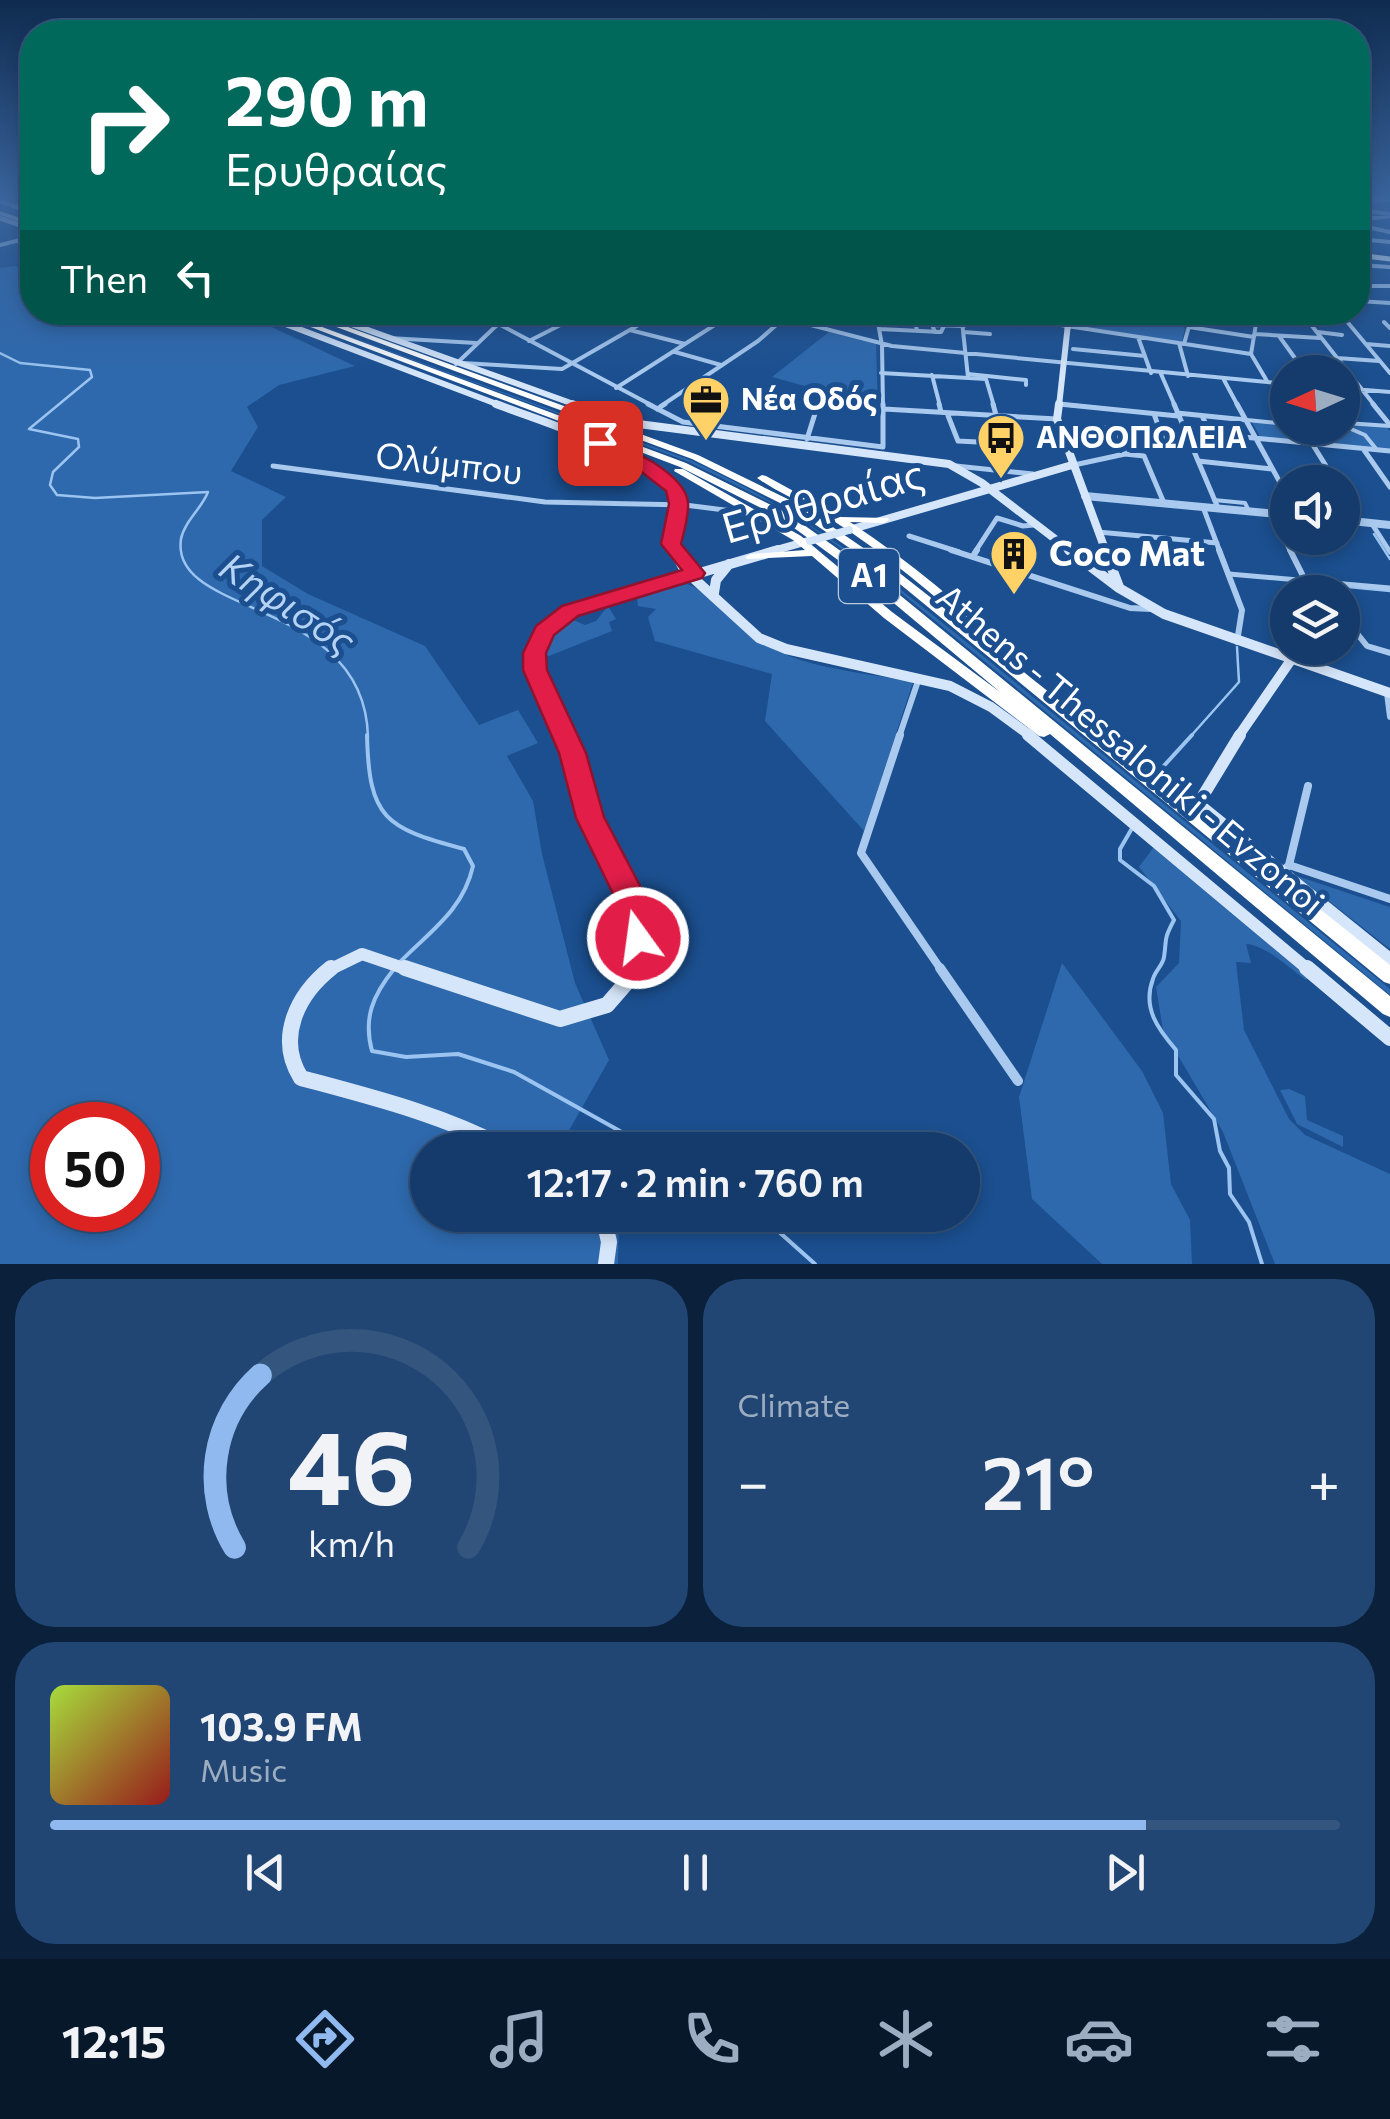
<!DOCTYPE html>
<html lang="en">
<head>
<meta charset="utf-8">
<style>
  :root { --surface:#143b6b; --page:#214673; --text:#f1f3f6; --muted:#9dadc1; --line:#33557e; --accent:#90b9f0 }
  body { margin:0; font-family:Commissioner,sans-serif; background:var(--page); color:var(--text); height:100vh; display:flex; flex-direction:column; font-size:38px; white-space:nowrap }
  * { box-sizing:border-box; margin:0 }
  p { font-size:32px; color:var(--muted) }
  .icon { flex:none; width:55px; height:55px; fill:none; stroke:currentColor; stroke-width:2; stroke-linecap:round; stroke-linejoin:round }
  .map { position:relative; height:1264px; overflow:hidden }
  .sheet { display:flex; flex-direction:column; gap:15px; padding:15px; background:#0b203b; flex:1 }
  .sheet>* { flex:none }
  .hud { position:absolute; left:20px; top:20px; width:1350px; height:305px; border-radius:40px; box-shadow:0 5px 15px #0003,0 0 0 2px var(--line); background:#00695c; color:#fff; overflow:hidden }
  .needle { width:65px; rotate:266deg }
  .controls { position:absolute; left:1270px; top:355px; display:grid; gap:20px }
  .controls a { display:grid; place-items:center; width:90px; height:90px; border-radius:50%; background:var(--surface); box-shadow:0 5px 15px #0003,0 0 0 2px var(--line); font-size:50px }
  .speed { position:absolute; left:30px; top:1102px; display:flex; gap:20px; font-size:50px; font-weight:700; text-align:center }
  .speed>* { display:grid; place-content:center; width:130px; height:130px; border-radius:50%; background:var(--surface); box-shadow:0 5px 15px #0003,0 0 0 2px var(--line); line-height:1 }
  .speed .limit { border:15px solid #d22; background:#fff; color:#111 }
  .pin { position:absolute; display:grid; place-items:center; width:85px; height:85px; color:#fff; margin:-42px; border-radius:20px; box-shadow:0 5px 15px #0006 }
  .me { position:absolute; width:110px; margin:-55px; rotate:346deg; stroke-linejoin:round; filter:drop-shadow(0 0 8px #0008) }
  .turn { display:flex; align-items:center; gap:35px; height:210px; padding:0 40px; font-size:45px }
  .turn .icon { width:130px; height:130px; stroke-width:2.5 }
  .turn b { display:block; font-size:70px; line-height:85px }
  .then { display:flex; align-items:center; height:95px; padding:0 40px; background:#0003; gap:20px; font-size:38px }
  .big { font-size:75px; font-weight:600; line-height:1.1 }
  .sheet .widget { flex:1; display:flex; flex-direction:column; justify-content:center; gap:15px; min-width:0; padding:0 35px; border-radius:40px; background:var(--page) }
  .sheet .dial { align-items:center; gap:0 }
  .dial svg { height:260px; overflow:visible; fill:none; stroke:var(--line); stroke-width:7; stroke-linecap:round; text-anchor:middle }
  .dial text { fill:var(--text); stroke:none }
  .song { display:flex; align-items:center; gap:30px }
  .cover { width:120px; height:120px; border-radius:15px; background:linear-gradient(135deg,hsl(80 70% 55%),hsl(0 70% 35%)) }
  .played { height:10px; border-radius:5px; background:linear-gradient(90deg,var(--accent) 85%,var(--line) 85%) }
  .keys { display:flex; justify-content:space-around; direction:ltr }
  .heat { display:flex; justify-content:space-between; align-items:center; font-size:55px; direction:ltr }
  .sheet .tiles { flex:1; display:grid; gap:15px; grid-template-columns:1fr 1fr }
  .widget:last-child { grid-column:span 2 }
  .trip { position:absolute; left:410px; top:1132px; width:570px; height:100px; border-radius:50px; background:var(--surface); box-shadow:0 5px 15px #0003,0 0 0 2px var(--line); font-weight:600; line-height:100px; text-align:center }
  .tab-bar { display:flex; height:160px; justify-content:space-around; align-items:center; background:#08182b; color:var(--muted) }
  .tab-bar .icon { width:70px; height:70px }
  .tab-bar .selected { color:var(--accent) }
  .tab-bar b { font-size:45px; color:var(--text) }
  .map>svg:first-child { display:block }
</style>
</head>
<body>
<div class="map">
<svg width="1390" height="1264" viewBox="0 0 1390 1264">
  <rect width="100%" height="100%" fill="#1b4f8f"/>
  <path fill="#2e69ad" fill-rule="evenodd" d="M15,266L32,271V312L242,313L355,366L279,385L247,407L258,427L231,471L286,497L262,520V566L308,594L425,646L479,725L518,710L538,743L507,756L533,801L542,854L575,983L609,1060L567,1134L584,1150H428V1215H619L618,1264H0V268ZM52,1125H138V1210H52Z
    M1094,312L1183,327L1185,328L1182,342L1075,326L1081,313Z
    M285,313L690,460C828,522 928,611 1044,706C1159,800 1275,895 1390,989V995L883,578L790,512L689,462Z
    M829,332L876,344L878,406L772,377Z
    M1343,421L1385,425L1390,431V450L1261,438L1252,422L1346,430Z
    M687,584C715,594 735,626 761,642C803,669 864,672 913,682L864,831L765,721L772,674L655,641L648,617L656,609L638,606L637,597Z
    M608,606L616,619L609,622L612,631L549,656L542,655L549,639L571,619L585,625L596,621Z
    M1156,844L1311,976L1306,980C1292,970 1266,945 1246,944L1251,963L1236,962L1244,1030L1289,1119L1305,1135L1390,1174V1264H1275L1223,1132L1163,1030L1156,987L1179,963L1181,921L1139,867Z
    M1297,876L1390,907V949Z
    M1062,963L1142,1071L1163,1113L1171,1184L1190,1220L1192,1264H1102L1032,1199L1019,1097Z
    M1289,1089L1305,1096L1307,1120L1343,1136V1147L1297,1124L1280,1090Z"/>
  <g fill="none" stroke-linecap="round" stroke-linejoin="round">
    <path stroke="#9cc4f0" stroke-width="2.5" d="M0,353L20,363L90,370L92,377L29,429L78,439L79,447L53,472L50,485L57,495L95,498L208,492C202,508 184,522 181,539C169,618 365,597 368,737
      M1374,534L1390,559
      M1317,584L1390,591
      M1190,737L1239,682L1237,647"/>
    <path stroke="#9cc4f0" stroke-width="4" d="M367,735C369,819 385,828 464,849L473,866C463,911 429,932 399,963
      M1161,769L1192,735
      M1131,830L1120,849V860L1154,886L1174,920C1163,941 1167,938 1164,957C1163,965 1155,971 1153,979C1142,1008 1158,1029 1176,1050V1075L1214,1119L1220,1151L1229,1168L1230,1194L1249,1222L1262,1264
      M394,969C373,995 363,1018 372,1051L406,1057L458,1054L514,1072L654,1150
      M760,1215L815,1264"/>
    <path stroke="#a9c9ee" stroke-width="4" d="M968,374L1026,380V385
      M1247,420L1288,424
      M1329,428L1351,429L1346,423L1390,426
      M1351,429L1365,435L1377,450
      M1119,455L1106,427L1117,429L1120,438
      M1214,500L1245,503L1249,511"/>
    <path stroke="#a9c9ee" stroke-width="5" d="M1229,574L1390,588"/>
    <path stroke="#a9c9ee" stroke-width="4" d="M28,197L32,198
      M1358,210L1390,214
      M1358,220L1390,216
      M1358,225L1390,232
      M1358,239L1390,242
      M1358,241L1371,257
      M0,245L32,237
      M1358,265L1390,267
      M1358,286H1390
      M1358,301L1390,303
      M476,312L653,406
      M760,312L892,346L1288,384
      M876,312L882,345L883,406
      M961,312L968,377
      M975,312L1251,354
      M1258,312L1251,354L1267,381
      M1301,312L1375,406
      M1339,312L1390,373
      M1384,322L1390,328
      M934,325L964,326
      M1189,327L1254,337
      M879,329L941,332L944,326
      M630,330L685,344
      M917,331L915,320H930L935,332
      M964,332L990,334
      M1318,332L1342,335
      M1255,334L1320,338
      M1279,336L1305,372
      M1138,337L1151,373
      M389,338L476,343
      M529,341L586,312
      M1179,343L1188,376
      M1184,344L1193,312
      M1366,344L1390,346
      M1073,349L1145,356
      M675,352L721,365
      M1337,358L1379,361
      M1296,359L1339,362
      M463,363L562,369L661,312
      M456,364L496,326L524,312
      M881,373L986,379L994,406
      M1161,374L1175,406
      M932,375L940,406
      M1224,380L1238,406
      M616,388L735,312
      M1342,388L1390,392
      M1059,404L1079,406
      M661,406L758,341L791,312
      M817,406L821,392"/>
    <path stroke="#a9c9ee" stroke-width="5" d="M648,404L683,422L883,447V404
      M939,404L941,412
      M993,404L996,415
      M1059,404L1178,416
      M1174,404L1218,508
      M1237,404L1288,497
      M1373,404L1390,425
      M657,409L665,404
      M884,409L1057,419
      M947,413L958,441L997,443
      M1177,413L1246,420
      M1154,414L1164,442
      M1202,416L1211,434L1390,451
      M807,439L818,404
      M1313,445L1336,482
      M1364,450L1390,487
      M1125,454L1120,438L1189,445
      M1198,461L1272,469
      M1074,465L1125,454L1144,456L1164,503
      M273,466L545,502L685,505L748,513
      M956,466L1033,474
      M1342,493L1360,522
      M1203,507L1220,552
      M1271,513L1291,552
      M1372,524L1390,552
      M1098,532L1217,543
      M909,536L959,552
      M975,552L997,518L1023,526L1034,525"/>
    <path stroke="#a9c9ee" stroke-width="6" d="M951,550L1130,608L1151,609
      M1219,550L1242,610L1237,642
      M1290,550L1305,580
      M973,556L977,550
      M1351,626L1367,646L1390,653
      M1387,693L1390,717
      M899,737L919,678"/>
    <path stroke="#a9c9ee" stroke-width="8" d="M900,735L861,853L942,971
      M1289,865L1308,786
      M1284,870L1289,865L1390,899"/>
    <path stroke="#a9c9ee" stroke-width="10" d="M940,968L1018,1081"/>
    <path stroke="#a9c9ee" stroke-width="5" d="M1358,199H1390"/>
    <path stroke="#a9c9ee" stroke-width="8" d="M1085,496L1288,515
      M1342,520L1390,525"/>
    <path stroke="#d6e6fa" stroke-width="5" d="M0,201L32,212
      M0,218L32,229"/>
    <path stroke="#d6e6fa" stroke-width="6" d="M254,312L502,406
      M318,312L579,406
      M1059,406L1068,324L1074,312"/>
    <path stroke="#d6e6fa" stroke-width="8" d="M496,404C559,428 627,446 677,494L671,544L675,552
      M572,404L623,422L949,464L982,483L1072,552
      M1059,404L1057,419L1106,552
      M849,530L1072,465
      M769,552L808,541"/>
    <path stroke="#d6e6fa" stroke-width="10" d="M674,550L687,575
      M1069,550L1119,588L1164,614L1390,693
      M1105,550L1119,587
      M690,575L759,638L786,649L950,686L991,707L1032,737
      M714,593L716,580L729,564
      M566,737L534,665L540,637L570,611L778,550
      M1238,737L1291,660"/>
    <path stroke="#d6e6fa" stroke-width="12" d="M565,735C577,761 580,790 590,817C608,867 654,915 632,971
      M1028,735L1310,971
      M1240,735L1198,804L1390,959
      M327,971L362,954L412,971"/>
    <path stroke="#d6e6fa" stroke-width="16" d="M331,968C297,995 276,1038 301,1078C372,1097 444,1115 509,1150
      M405,968L560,1019L607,1005L627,982L633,968
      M1307,968L1390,1038
      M603,1215L609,1242L606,1264"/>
    <path stroke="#f0f6ff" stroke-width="5" d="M1358,255L1390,259"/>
    <path fill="#fff" fill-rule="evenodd" d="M0,211L32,222V226L0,215Z
      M271,312H282L686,463L787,513L879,578L1390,996V1017L1383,1014L1050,734L1044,737L1039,736L884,618L812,556L747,559L745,557L751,554L805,550L793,540L674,471L675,469H683L801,536L892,612L1000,692L871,584L779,517L680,467Z
      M296,312H307L698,455L802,506L897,571L981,637C934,595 886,554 832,520C808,505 780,494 757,478L762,475L766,476L841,517L888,518L889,520L884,523L850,522C913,563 968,612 1024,662L1026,665L1020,669L1390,965V984L1384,982L889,575L794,510L692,459Z"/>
    <path stroke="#d6e6fa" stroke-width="8" d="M810,541L849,530"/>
  </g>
  <linearGradient id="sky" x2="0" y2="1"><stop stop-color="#0f2b4f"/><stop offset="0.53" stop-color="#39639b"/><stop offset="1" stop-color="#39639b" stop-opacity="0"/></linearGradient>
  <rect width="1390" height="374" fill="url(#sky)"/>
  <path fill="#e11d48" stroke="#92132f" stroke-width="2.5" d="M600,438C626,445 686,474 688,503C689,516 684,531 681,544L705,573L702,578L578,616L554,635L546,653L547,670L586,753L604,817L648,901L654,938L650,949L638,953L627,949L617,902L576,818L559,753L523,670V653L536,626L562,606L682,570L661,544L669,504L666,491L634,466L594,446L592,443Z"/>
  <defs>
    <g id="office-pin" transform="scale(2.5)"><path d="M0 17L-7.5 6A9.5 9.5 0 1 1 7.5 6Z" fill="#ffd166" stroke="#1b4f8f"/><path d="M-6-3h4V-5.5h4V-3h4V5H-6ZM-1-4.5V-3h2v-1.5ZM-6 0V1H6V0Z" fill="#111"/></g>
    <g id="bus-pin" transform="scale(2.5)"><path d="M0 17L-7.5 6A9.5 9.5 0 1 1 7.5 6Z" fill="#ffd166" stroke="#1b4f8f"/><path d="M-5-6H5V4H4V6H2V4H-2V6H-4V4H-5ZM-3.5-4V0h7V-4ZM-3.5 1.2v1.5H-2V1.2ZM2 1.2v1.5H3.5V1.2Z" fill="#111"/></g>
    <g id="building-pin" transform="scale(2.5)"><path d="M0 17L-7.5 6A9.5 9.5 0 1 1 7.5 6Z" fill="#ffd166" stroke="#1b4f8f"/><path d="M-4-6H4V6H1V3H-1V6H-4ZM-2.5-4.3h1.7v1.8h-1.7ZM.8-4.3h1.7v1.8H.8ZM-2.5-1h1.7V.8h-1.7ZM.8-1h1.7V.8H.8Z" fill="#111"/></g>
  </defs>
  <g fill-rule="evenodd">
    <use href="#office-pin" x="706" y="400"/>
    <use href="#bus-pin" x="1001" y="438"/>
    <use href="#building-pin" x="1014" y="554"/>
  </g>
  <g text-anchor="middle" stroke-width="10" stroke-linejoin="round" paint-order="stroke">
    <g font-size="30" font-weight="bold" fill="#fff" stroke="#1b4f8f" text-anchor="start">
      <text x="741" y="410">Νέα Οδός</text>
      <text x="1036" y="448">ΑΝΘΟΠΩΛΕΙΑ</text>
    </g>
    <rect fill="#1b4f8f" stroke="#bbcadd" stroke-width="2.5" x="839" y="549" width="60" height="54" rx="8"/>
    <g font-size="32" font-weight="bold" fill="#fff">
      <text x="869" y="587">Α1</text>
    </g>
    <g font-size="35" fill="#fff" stroke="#1b4f8f">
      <text transform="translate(449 464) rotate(7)" y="12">Ολύμπου</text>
      <text transform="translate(1130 750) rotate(40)" y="12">Athens - Thessaloniki - Evzonoi</text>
    </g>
    <g font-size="35" font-weight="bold" fill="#fff" stroke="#1b4f8f" text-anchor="start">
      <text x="1049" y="566">Coco Mat</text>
    </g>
    <g font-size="38" font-style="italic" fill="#b5d3f5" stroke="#1b4f8f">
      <text transform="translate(287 604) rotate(33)" y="13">Κηφισός</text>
    </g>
    <g font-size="42" fill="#fff" stroke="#1b4f8f">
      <text transform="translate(823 501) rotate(-16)" y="15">Ερυθραίας</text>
    </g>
  </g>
</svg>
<div class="controls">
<a><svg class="needle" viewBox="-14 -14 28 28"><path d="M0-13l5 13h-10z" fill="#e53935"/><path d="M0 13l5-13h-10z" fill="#9dadc1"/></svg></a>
<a><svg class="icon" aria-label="sound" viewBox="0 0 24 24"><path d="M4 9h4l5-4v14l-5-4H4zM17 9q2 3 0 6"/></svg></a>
<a><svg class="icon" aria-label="layers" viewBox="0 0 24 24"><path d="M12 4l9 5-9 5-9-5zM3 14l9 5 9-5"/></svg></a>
</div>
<div class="speed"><div class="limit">50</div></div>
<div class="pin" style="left:600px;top:443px;background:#d93025"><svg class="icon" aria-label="arrive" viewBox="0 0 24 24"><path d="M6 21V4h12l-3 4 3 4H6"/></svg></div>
<svg class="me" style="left:638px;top:938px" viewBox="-20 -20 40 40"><circle r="17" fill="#e11d48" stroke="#fff" stroke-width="3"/><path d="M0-11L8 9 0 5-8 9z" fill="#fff"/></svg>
<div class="trip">12:17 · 2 min · 760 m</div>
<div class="hud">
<div class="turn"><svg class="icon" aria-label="right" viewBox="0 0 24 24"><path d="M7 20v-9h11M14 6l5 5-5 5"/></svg><div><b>290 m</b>Ερυθραίας</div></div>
<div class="then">Then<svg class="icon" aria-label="left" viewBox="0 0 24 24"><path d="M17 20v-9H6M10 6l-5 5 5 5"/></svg></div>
</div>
</div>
<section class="sheet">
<div class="tiles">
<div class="widget dial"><svg viewBox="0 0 100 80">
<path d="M14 69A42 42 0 1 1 86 69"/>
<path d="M14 69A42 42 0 0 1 22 16" stroke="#90b9f0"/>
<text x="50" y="56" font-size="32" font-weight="700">46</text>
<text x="50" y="72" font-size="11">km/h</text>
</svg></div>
<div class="widget"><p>Climate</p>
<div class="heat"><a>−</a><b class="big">21°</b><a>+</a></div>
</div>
<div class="widget">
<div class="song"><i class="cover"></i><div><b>103.9 FM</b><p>Music</p></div></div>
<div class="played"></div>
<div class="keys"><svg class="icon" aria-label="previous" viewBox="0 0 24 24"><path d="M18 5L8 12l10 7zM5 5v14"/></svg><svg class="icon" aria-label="pause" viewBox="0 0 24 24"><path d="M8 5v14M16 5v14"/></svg><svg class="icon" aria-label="next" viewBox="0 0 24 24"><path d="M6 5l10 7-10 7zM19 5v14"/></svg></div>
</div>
</div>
</section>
<nav class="tab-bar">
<b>12:15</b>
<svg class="icon selected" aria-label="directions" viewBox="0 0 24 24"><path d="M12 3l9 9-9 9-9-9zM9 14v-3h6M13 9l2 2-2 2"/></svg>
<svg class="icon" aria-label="music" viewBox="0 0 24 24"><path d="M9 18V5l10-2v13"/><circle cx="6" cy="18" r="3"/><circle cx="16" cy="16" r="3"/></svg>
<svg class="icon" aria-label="phone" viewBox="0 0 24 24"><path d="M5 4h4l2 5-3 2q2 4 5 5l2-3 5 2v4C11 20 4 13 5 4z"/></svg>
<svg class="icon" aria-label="climate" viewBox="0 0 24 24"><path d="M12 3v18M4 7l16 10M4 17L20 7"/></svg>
<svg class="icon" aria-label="car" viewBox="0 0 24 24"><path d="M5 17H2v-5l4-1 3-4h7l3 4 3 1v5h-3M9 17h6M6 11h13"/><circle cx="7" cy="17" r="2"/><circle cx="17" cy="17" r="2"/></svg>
<svg class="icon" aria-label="filters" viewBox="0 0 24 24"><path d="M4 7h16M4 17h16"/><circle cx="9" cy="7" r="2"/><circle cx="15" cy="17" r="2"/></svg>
</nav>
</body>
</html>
